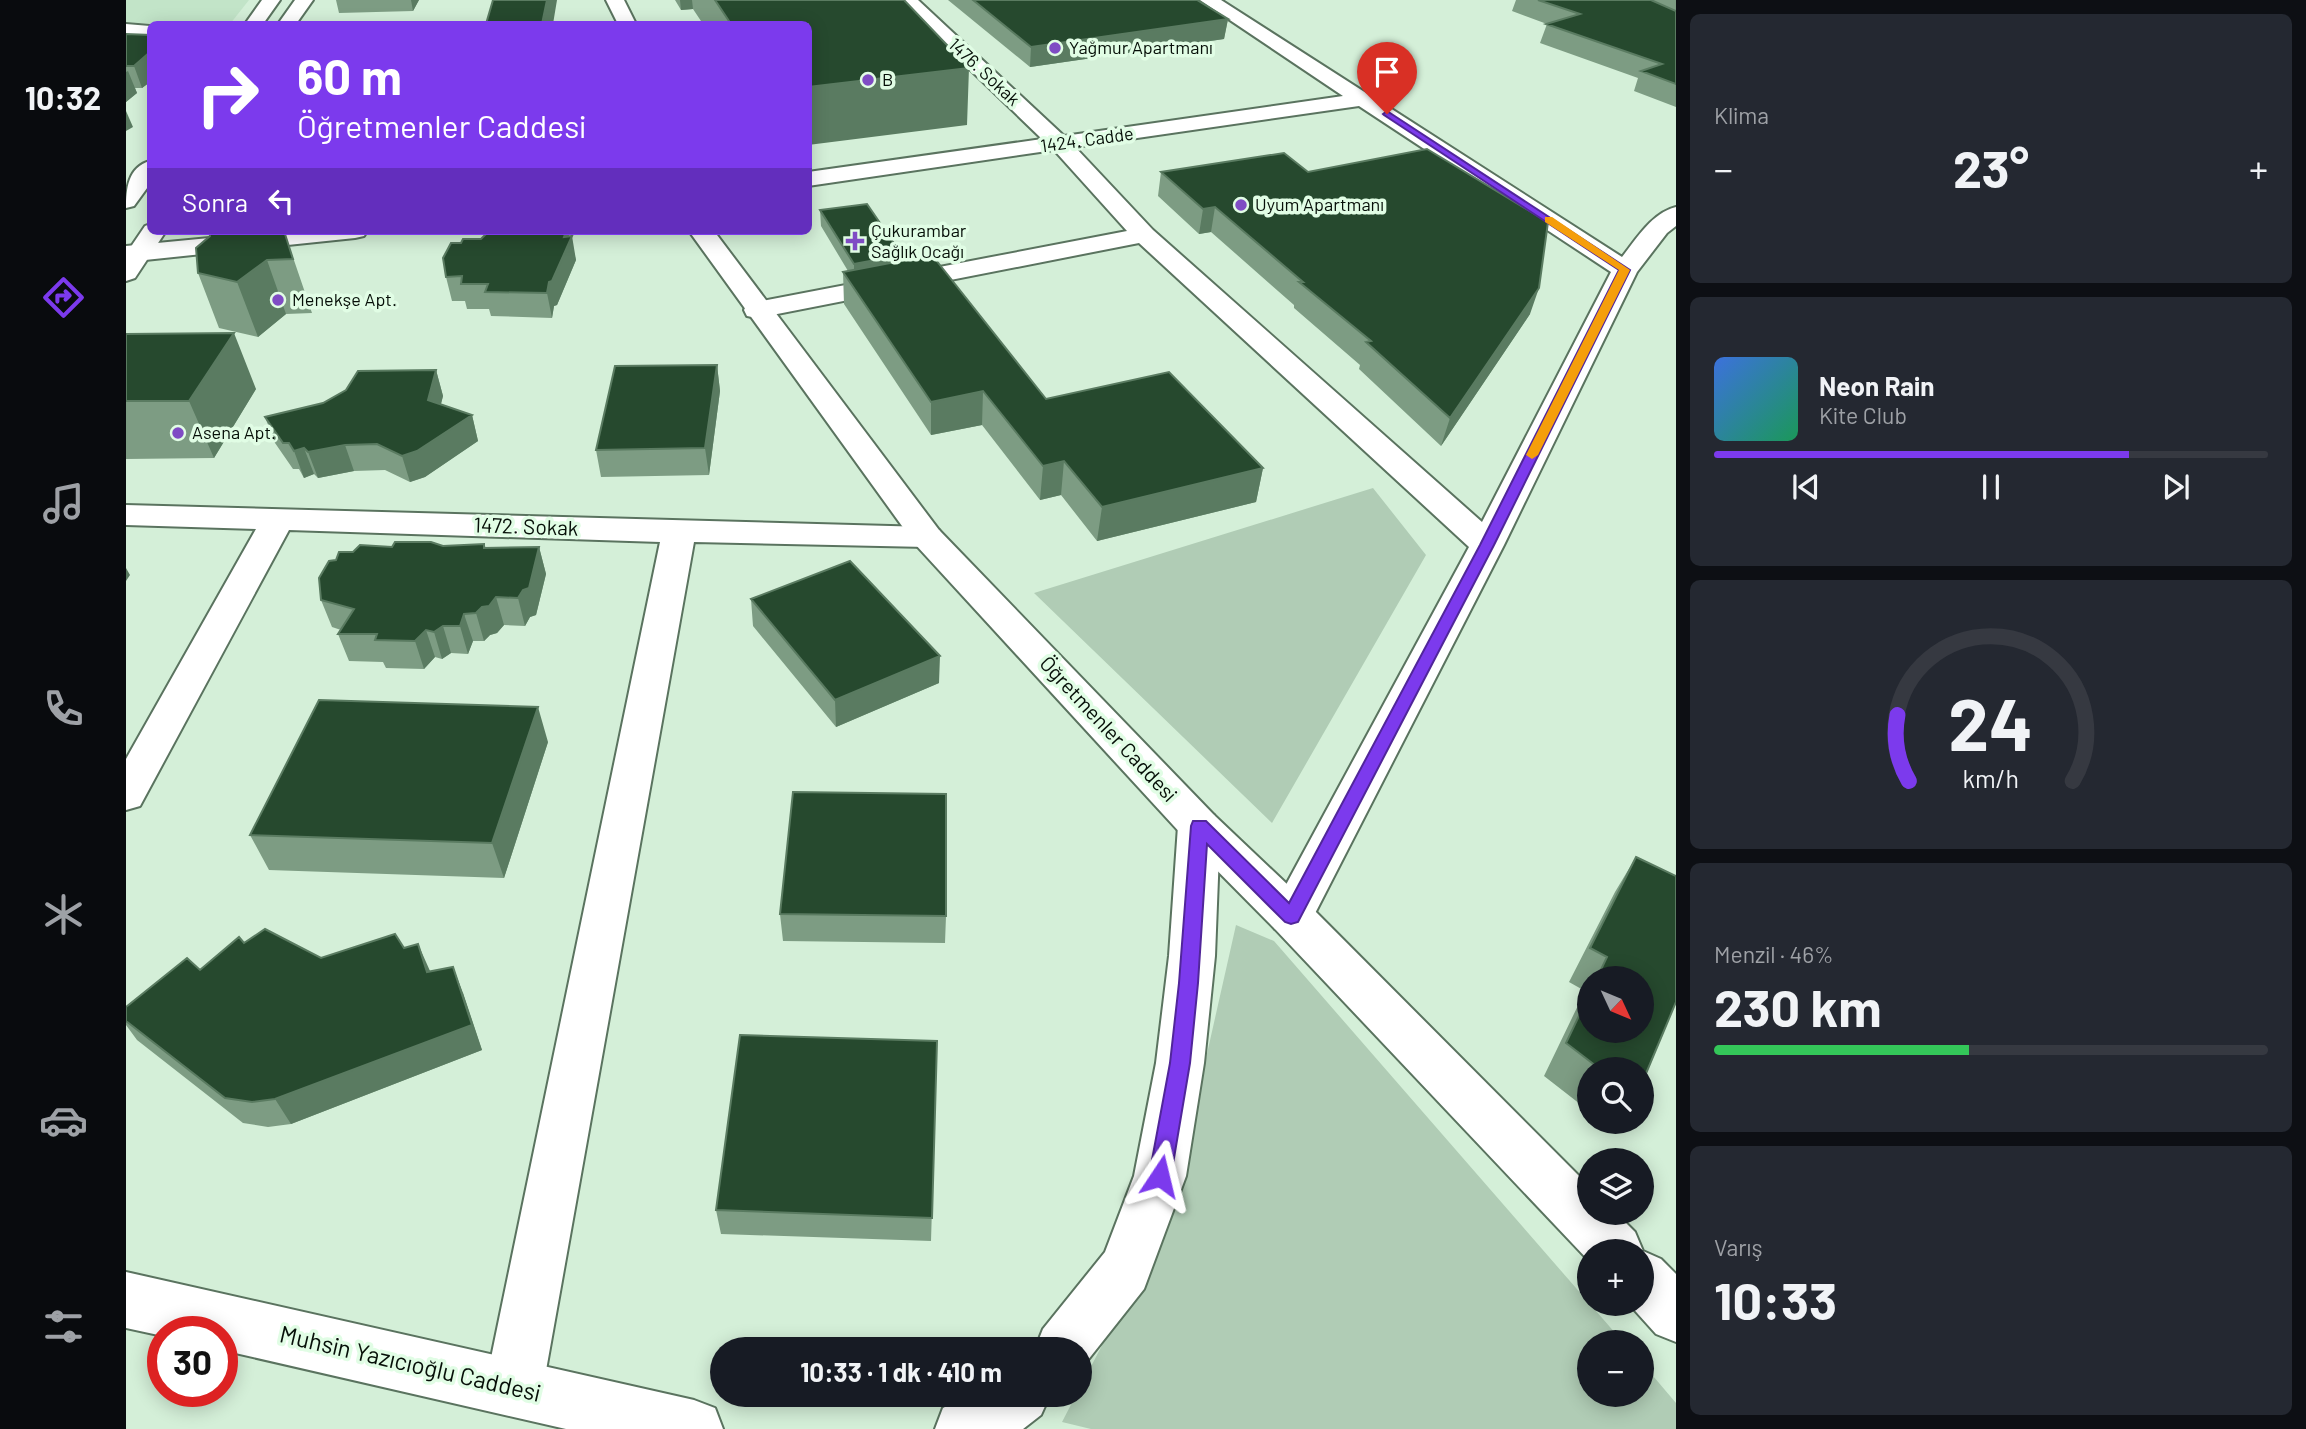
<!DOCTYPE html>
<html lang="tr">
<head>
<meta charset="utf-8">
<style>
  :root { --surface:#171b24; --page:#242831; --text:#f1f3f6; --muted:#9ea1a6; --line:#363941; --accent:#7c3aed }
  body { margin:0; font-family:Barlow,sans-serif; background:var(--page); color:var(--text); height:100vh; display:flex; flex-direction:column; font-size:26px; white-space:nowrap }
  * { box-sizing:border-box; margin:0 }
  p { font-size:23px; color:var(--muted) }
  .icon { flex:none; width:38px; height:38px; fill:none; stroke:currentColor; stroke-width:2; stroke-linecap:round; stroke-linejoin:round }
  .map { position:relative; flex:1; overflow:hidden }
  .details { display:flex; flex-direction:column; gap:14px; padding:14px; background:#0d0f14; width:630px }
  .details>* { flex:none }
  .banner { position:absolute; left:21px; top:21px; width:665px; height:214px; border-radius:10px; box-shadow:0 4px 18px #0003; background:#7c3aed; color:#fff; overflow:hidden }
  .needle { width:46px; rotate:134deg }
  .tools { position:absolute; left:1451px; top:966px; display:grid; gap:14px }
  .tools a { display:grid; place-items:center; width:77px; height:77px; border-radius:50%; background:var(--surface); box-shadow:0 4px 18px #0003; font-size:35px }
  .speed { position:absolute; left:21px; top:1316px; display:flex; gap:14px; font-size:35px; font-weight:700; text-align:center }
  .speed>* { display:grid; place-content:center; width:91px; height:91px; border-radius:50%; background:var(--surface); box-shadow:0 4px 18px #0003; line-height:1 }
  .speed .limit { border:10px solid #d22; background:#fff; color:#111 }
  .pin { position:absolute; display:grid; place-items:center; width:60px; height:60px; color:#fff; margin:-72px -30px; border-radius:50% 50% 50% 0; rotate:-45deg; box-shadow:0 0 7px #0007 }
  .pin .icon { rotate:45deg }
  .me { position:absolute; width:77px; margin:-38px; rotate:10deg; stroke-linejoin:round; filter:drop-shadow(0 0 5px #0008) }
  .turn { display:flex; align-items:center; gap:24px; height:147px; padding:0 35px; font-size:32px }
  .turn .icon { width:91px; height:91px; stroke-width:2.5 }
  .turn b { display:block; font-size:49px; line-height:60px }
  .then { display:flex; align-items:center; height:66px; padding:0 35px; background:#0003; gap:14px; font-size:26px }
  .big { font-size:52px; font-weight:700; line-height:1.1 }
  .details .tile { flex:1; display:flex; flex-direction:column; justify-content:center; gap:10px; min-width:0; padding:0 24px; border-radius:10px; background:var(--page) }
  .details .dial { align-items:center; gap:0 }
  .dial svg { height:182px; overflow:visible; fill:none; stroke:var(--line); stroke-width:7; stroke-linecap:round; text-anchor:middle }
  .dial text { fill:var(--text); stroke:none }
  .song { display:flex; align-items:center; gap:21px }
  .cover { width:84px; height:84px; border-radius:10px; background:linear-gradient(135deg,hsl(220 70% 55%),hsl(150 70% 35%)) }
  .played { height:7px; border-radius:4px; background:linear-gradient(90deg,var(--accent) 75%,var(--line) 75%) }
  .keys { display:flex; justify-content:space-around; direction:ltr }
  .heat { display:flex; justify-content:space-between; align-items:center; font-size:38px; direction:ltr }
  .charge { height:10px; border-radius:5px; background:linear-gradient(90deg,#34c759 46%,var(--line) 0) }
  .trip { position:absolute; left:584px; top:1337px; width:382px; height:70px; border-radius:35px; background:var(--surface); box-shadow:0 4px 18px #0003; font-weight:700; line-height:70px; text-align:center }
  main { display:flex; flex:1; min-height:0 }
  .dock { display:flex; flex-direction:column; width:126px; justify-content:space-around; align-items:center; background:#090b0e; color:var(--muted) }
  .dock .icon { width:49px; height:49px }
  .dock .current { color:var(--accent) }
  .dock b { font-size:32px; color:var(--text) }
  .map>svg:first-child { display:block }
</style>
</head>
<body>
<main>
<nav class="dock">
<b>10:32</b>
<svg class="icon current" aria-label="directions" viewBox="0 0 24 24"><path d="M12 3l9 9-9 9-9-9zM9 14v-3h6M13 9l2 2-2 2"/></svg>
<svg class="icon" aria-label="music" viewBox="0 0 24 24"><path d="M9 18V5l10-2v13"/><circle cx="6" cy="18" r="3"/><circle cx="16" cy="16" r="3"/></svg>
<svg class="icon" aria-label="phone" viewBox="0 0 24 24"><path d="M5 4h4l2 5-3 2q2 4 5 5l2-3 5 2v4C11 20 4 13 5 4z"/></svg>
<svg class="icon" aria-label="climate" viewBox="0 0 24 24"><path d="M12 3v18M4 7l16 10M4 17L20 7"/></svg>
<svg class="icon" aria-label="car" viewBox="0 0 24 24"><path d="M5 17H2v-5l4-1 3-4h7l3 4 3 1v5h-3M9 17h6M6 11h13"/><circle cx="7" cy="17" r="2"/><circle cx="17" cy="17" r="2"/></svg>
<svg class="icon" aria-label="filters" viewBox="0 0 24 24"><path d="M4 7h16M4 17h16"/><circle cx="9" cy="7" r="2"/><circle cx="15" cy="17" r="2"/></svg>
</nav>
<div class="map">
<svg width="1550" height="1429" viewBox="0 0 1550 1429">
  <rect width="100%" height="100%" fill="#d4efd8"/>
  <path fill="#c2e4c8" d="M0,0H123L104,24H29L0,22Z"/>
  <path fill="#b0ccb5" d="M1247,488L1300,555L1146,823L908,593Z
    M1110,925L1148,941L1497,1342H1463V1395H1516V1363L1550,1403V1429H965L936,1422L950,1395H954V1388L1046,1209Z"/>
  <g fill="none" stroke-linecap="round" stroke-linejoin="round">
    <g stroke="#5a735f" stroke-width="4">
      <path id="minor" d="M772,0H792L938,136L1217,96L1074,0H1095L1240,93L1247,95L1250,99L1496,257C1511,238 1526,213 1550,207V226L1541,233L1511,272L1378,545L1181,929L1165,934L1149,929L1143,916L1343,547L1013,243L631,318L621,316L618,310L621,304L631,302L1001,231L928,150L682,186V172L916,139ZM1233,106L1485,272L1356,522L1027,230L949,147Z
        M0,24L24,26V38L0,36Z
        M155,231H241L238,236L229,238L0,262V246Z
        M0,505L801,527L813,530L818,537L813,544L801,547L568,542L417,1387L408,1407L388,1416L368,1407L359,1387L534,542L163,530L14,806L0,810V759L130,529L0,525Z
        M1073,810L1088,815L1094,826L1089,956L1078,1063L1060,1176L1018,1289L954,1370V1349H909L917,1329L979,1252L1008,1176L1030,1063L1043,956L1052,826L1058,815Z
        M842,1395H924L915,1415L897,1429H809L817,1408Z"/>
    </g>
    <g stroke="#5a735f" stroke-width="4">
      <path id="tertiary" d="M480,0H498L510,24H492Z
        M563,231H588L813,530L1088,815L1181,903L1463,1186V1213H1490L1509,1232L1517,1251L1535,1259L1550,1274V1342L1530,1334L1503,1304H1516V1251H1463V1261L1149,929L1058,837L789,544Z"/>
    </g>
    <g stroke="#5a735f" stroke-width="4">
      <path id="secondary" d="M136,0H154L137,24H119Z
        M169,0H187L170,24H152Z
        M24,161V184L8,206L0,208C0,189 2,167 24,161Z
        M24,224V231H40L9,278L0,281V254L19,226Z
        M0,1272L568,1400L589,1408L597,1429H440L96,1350V1332H37V1336L0,1328Z"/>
    </g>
    <use href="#minor" fill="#fff" fill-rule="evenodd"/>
    <use href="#tertiary" fill="#fff" fill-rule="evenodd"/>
    <use href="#secondary" fill="#fff" fill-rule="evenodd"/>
  </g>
  <path fill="#7d9c83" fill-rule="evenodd" d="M210,0H293L287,11L213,13Z
    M549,0H778L841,125L682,24H577L567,9L555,10Z
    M822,0H1071L1102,19L1098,39L904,67Z
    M1390,0H1550V107L1508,91L1512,78L1414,43L1421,24L1386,11Z
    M0,34L24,35V82L16,88H9L11,93L0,102Z
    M1035,172H1182L1404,314L1315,446L1233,369L1234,365L1168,308V305L1085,232L1073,234L1032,196Z
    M694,210L776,261L920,399L1137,468L1130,502L971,541L935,495L914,500L856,425L805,435L718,304L717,272L722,271L695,226Z
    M158,231L186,313L160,314L132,337L93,328L72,273Z
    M385,231H442L450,260L431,305L428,306L426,318L365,316L363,309H341L339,301H326L320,277L335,243L383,234Z
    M0,334L130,389L88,458L0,459Z
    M591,365L594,391L583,475L475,477L470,450Z
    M310,370L317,396L315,404L346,415L352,441L299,477L284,482L259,470L228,471L192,478L188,474L178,478L173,469H167L149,443L139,417L197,403Z
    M358,544L360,548L413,547L420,574L410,615L404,617L399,626L378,625L371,633L364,635L358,641H347L342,654L325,653L316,659L309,657L298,669L260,668L257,662L223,661L212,634L215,630L206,627L195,600L210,560L227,552L317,546Z
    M625,599L813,683L710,727L627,626Z
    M422,742L378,878L143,870L124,835Z
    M1510,857L1550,876V1002L1516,1083V1069H1463V1111L1418,1076L1459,991L1443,982L1489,892ZM1463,978H1516V1031H1463Z
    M654,914L820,916L819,943L657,941Z
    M118,943L195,958L278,948L304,971L337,993L356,1050L165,1124L142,1127L117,1123L11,1040L0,1025V1007L74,970Z
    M811,1041L805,1241L595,1234L590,1210Z
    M1476,1122H1491L1485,1129Z"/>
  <path fill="#5a7b61" d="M285,0H293L287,11Z
    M421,0H431L427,24H416Z
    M554,0H566L567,9L555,10Z
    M1102,19L1098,39L904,67L905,47Z
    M24,52V82L16,88L8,66Z
    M843,68L841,125L682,145V87Z
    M2,71L11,93L0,102V72Z
    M0,111L7,127L0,131Z
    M1089,207L1085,232L1073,234L1077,209Z
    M440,231H442L444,241L446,236L450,260L431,305L428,306L426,318L421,293L423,282Z
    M776,255V272L728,281V264Z
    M141,260L160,314L132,337L111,282Z
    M1413,288L1404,314L1315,446L1324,418Z
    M108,333L130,389L88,458L63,401Z
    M591,365L594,391L583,475L579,448Z
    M310,370L317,396L309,426L302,400Z
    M857,391L856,425L805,435V402Z
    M346,415L352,441L299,477L284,482L276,456Z
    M219,445L228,471L192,478L182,452Z
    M178,448L188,474L178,478L168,451Z
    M938,461L935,495L914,500L917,466Z
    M1137,468L1130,502L971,541L976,507Z
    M413,547L420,574L410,615L404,617L399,626L392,598Z
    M0,568L4,575L0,581Z
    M370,597L378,625L371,633L364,635L358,641L350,613Z
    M338,614L347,641L342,654L334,626Z
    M317,626L325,653L316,659L308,632Z
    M300,630L309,657L298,669L289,641Z
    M814,656L813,683L710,727L709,700Z
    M412,707L422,742L378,878L366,843Z
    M292,944L304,971L313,998L301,972Z
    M327,967L337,993L356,1050L165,1124L149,1099Z"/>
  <path fill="#26492e" stroke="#5a7b61" stroke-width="2" d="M367,0H421L416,24H360Z
    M589,0H778L843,68L682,87V24H605Z
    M847,0H1071L1102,19L905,47Z
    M1412,0H1525L1550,11V84L1515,71L1536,64L1420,24L1454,14Z
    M0,34L24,35V52L8,66H0Z
    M1301,149L1422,222L1413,288L1324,418L1240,342L1245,341L1173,282H1177L1089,207L1077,209L1035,172L1158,153L1182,172Z
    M741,204L776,255L728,264L694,210Z
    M83,231H158L167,259L141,260L111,282L72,273L70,248L84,236Z
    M385,231H440L438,237L446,236L426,281L423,282L421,293L359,292L362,284H335L336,276L320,277L317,258L325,243H335L337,239H355L360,234H383Z
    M806,255L920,399L1043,372L1137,468L976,507L938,461L917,466L857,391L805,402L717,272Z
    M108,333L63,401H0V334Z
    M591,365L579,448L470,450L489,366Z
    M310,370L302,400L346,415L291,451L276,456L251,444L219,445L182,452L178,448L168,451L163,443H157L139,417L197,403L220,390L232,371Z
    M269,542H305L317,546L358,544V548L413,547L403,588L397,590L392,598L370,597L363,606L356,607L350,613L338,614L334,626H317L308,632L300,630L289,641L249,640L251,634H212L228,609L195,600L193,578L203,561L210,560L213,552H227L234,545L266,547Z
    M724,561L814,656L709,700L625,599Z
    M193,700L412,707L366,843L124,835Z
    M667,792L820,794V916L654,914Z
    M1510,857L1550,876V1002L1516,1083V1069H1474L1440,1043L1463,995V1031H1516V978H1471L1481,957L1464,948Z
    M139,929L195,958L269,934L278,948L292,944L301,972L327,967L346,1025L149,1099L126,1102L99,1098L0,1021V1007L61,958L74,970L113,937L118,943Z
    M614,1035L811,1041L806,1218L590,1210Z"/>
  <path fill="#7c3aed" stroke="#51269a" stroke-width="2" d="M1261,111L1504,270L1368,545L1172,922L1165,924L1159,922L1081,844L1072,983L1064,1063L1045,1176L1042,1183L1034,1186L1027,1183L1023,1176L1044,1063L1053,983L1065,826L1067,821H1080L1163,903L1354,545L1493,270L1258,115L1257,114Z"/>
  <path fill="#f59e0b" d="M1419,217H1426L1504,270L1412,455L1406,459L1400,455L1493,270L1419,222Z"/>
  <g fill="#7f4cc4" stroke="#e1fde5" stroke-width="2.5">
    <circle cx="929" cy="48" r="7"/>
    <circle cx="742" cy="80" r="7"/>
    <circle cx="1115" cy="205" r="7"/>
    <path d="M725.5 230.5h7v7h7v7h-7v7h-7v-7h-7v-7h7z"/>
    <circle cx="152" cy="300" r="7"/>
    <circle cx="52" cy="433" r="7"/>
  </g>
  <g text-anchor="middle" stroke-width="7" stroke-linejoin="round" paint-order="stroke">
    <g font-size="18" fill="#060f08" stroke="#e1fde5" text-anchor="start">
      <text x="943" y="54">Yağmur Apartmanı</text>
      <text x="756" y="86">B</text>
      <text x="1129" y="211">Uyum Apartmanı</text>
      <text x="745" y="237">Çukurambar<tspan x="745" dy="21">Sağlık Ocağı</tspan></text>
      <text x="166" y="306">Menekşe Apt.</text>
      <text x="66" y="439">Asena Apt.</text>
    </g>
    <g font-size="18" fill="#060f08" stroke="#e1fde5">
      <text transform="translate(858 72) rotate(43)" y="6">1476. Sokak</text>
      <text transform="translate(961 140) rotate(-8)" y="6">1424. Cadde</text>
    </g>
    <g font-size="21" fill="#060f08" stroke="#e1fde5">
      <text transform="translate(400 527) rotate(2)" y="7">1472. Sokak</text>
      <text transform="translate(982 729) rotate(47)" y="7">Öğretmenler Caddesi</text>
    </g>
    <g font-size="24" fill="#060f08" stroke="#e1fde5">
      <text transform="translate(284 1364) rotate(13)" y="8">Muhsin Yazıcıoğlu Caddesi</text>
    </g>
  </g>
</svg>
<div class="tools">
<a><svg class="needle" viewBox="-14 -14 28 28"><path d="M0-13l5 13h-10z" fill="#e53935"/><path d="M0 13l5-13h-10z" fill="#9ea1a6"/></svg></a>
<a><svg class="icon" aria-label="search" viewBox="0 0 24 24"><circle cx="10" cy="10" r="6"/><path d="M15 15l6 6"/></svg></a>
<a><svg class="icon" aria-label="layers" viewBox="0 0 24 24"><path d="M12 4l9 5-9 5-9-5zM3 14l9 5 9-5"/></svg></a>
<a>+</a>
<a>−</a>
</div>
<div class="speed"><div class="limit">30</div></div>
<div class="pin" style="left:1261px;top:114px;background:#d93025"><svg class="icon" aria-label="arrive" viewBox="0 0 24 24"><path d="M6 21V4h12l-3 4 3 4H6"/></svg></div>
<svg class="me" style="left:1034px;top:1176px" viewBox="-20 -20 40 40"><path d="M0-17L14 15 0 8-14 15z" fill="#7c3aed" stroke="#fff" stroke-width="4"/></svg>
<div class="trip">10:33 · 1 dk · 410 m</div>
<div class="banner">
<div class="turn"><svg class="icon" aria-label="right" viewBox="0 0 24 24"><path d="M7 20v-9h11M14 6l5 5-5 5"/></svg><div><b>60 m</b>Öğretmenler Caddesi</div></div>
<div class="then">Sonra<svg class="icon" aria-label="left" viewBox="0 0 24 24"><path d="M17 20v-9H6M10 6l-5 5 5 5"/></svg></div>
</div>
</div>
<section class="details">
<div class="tile"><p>Klima</p>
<div class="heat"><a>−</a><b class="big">23°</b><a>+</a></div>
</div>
<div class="tile">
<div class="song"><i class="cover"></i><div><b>Neon Rain</b><p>Kite Club</p></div></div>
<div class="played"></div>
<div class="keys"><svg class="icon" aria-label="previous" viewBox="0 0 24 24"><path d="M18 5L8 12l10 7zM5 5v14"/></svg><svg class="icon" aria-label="pause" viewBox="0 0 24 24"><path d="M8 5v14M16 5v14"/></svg><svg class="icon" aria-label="next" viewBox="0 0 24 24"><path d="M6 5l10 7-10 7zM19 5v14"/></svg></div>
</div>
<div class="tile dial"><svg viewBox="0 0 100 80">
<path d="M14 69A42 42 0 1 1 86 69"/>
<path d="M14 69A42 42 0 0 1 9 40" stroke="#7c3aed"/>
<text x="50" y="56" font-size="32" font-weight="700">24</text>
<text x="50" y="72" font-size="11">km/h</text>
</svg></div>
<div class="tile"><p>Menzil · 46%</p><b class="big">230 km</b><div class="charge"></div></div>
<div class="tile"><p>Varış</p><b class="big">10:33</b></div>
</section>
</main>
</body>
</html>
